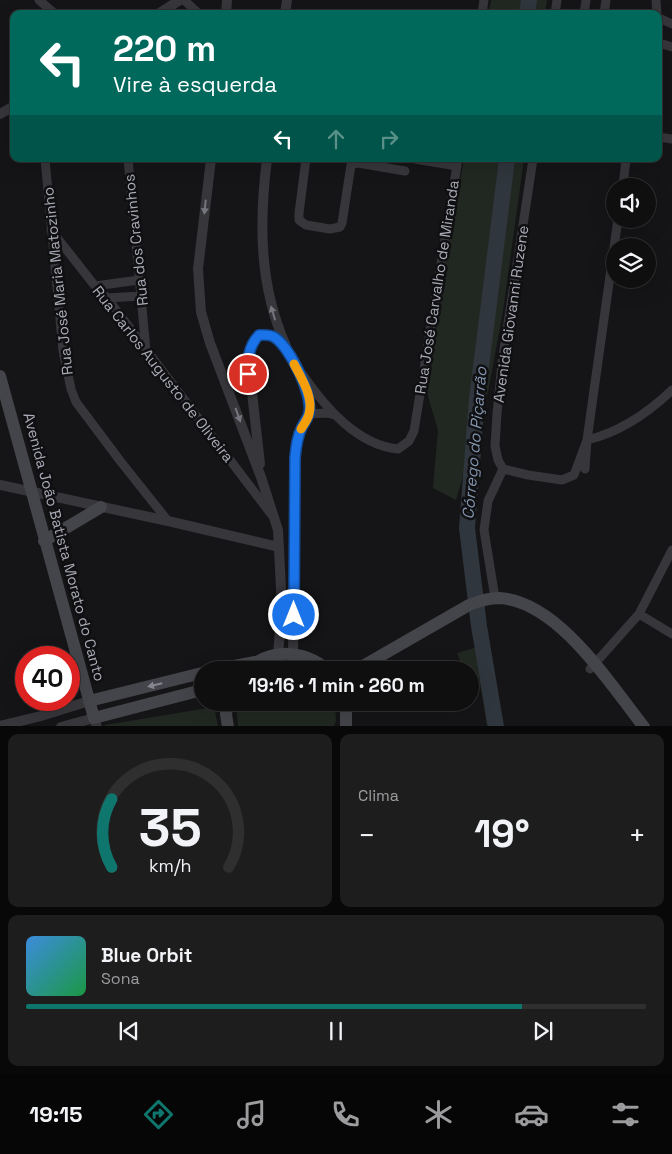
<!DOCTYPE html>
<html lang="pt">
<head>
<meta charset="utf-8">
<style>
  :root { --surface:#100f10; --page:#1e1d1e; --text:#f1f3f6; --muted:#9c9c9f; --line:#302f30; --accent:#0f766e }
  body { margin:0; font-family:"Space Grotesk",sans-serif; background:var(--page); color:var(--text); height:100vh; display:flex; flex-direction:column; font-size:19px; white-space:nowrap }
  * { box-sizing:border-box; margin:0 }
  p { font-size:16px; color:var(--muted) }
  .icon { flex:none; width:28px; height:28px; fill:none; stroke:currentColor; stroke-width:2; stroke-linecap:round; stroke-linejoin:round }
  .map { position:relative; height:726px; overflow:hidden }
  .details { display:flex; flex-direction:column; gap:8px; padding:8px; background:#090809; flex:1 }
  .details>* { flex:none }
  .banner { position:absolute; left:10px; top:10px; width:652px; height:152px; border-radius:10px; box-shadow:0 5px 20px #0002,0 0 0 1px var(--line); background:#00695c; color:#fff; overflow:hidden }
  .controls { position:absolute; left:606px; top:178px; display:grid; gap:10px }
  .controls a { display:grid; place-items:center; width:50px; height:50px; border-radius:50%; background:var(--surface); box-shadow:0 5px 20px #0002,0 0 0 1px var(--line); font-size:25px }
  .speed { position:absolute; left:15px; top:646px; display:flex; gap:10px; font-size:25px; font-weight:700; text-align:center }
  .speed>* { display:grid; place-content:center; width:65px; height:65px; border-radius:50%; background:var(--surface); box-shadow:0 5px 20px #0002,0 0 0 1px var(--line); line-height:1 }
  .speed .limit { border:8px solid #d22; background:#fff; color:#111 }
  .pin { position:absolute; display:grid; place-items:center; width:42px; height:42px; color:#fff; margin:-21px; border:2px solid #fff; border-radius:50%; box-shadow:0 1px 5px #0007 }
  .me { position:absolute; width:55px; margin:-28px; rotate:0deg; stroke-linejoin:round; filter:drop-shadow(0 0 4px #0008) }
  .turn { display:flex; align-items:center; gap:18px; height:105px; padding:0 20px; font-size:22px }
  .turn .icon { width:65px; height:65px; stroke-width:2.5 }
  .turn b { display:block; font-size:35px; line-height:42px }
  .lanes { display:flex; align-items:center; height:48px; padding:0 20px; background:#0003; justify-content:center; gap:25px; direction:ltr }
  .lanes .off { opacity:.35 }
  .big { font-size:38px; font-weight:600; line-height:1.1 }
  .details .widget { flex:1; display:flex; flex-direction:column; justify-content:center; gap:8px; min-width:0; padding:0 18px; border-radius:10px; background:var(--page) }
  .details .dial { align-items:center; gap:0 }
  .dial svg { height:130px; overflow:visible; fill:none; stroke:var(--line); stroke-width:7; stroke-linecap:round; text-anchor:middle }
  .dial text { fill:var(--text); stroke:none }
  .song { display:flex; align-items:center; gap:15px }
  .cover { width:60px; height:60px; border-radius:8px; background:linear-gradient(135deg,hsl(210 70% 55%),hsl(140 70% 35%)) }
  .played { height:5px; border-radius:2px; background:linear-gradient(90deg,var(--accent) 80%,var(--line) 80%) }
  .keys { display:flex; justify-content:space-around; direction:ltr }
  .heat { display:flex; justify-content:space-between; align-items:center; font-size:28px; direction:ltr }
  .details .tiles { flex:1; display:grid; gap:8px; grid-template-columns:1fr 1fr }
  .widget:last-child { grid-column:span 2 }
  .trip { position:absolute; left:194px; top:661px; width:285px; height:50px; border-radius:25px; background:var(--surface); box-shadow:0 5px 20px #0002,0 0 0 1px var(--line); font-weight:600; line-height:50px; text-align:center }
  .dock { display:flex; height:80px; justify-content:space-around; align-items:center; background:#060606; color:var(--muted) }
  .dock .icon { width:35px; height:35px }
  .dock .active { color:var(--accent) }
  .dock b { font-size:22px; color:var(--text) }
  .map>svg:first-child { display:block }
</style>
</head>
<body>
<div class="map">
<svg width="672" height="727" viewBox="0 0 672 727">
  <rect width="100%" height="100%" fill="#151416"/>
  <path fill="#212822" d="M491,0H547L545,14H488Z
    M464,159H524L503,311L488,392L456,500L433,488L438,430L427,393L448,249Z
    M488,644L504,726H487L479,678L470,676V670H465L462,666L457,653Z
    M283,663L298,665L311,670H263L269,667Z
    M238,703H335L336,721L334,726H238L237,713Z
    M214,707L218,726L105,727V725Z"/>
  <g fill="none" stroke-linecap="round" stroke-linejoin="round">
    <path stroke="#2f363d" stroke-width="16" d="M527,14L529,0
      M496,727L479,626L467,528L477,399L507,159"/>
    <path stroke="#36363b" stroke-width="9" d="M39,0L55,14
      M184,0L199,14
      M656,0L657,14
      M482,14L484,0
      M555,14L557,0
      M584,14L586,0
      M604,14L606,0
      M659,18L672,24
      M659,43L672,47
      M659,137L672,139
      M45,159L63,351L71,389L76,402L121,462L168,521
      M128,159L146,350
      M306,159L299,213V220L306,225L330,229L340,227L342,223L351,165L358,163L405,171
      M415,159L457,166
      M623,186L626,159
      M51,230L95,286L107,298L271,514
      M95,286L139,280
      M107,298L141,296
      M303,375C325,407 357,445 398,449L409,441L414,431L458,159
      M309,414L327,413L335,415
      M503,469L498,460L495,446L497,414L502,363L533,159
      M503,469L528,475L562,480L574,475L587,440C620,432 648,413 672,390
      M585,469L587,440L618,219
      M495,598L484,530L488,501L503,469
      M639,614L672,634
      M590,669L639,614L672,550"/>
    <path stroke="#36363b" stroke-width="10" d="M158,14L180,0
      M226,14L227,0
      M285,14L287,0
      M0,114L14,106
      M211,159L198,269L201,312L210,343L261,477L278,530L282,608L278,654
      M267,159C259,222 259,286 286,346
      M260,464L248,357L252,343L259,335C264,335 269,334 274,337C290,347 313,395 309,413C308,418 304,423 302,427C297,437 296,447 295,458L293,655
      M0,485L168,521L279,547
      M0,726L41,716L89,701
      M61,727L94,718L97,727"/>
    <path stroke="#44454a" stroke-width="12" d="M0,376L94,718L202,690
      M44,541L101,507
      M214,670L255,662
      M246,670C271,648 303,649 328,670
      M356,670L469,605C479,601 488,598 499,598C558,601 610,684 644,727
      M89,701L202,673
      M228,702L226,714L228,727
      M346,727V702"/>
  </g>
  <defs><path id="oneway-solid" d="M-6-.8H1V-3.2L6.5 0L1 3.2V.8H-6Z" transform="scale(1.25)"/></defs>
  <g fill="#75767e">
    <use href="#oneway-solid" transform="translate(205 207) rotate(96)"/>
    <use href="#oneway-solid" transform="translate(273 313) rotate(-107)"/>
    <use href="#oneway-solid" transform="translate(238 415) rotate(70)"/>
  </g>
  <use fill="#858790" href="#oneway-solid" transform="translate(155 685) rotate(167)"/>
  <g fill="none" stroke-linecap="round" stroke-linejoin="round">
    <g stroke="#114b97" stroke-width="12">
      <path id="route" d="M248,374C248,358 248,347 259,335C264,335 269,334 274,337C290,347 313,395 309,413C308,418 304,423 302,427C297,437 296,447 295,458L294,615"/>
    </g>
    <use href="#route" stroke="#1a73e8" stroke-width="9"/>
    <path stroke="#f59e0b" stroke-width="9" d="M294,364C301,378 314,397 309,414C308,419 304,424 301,429"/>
  </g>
  <g text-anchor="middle" stroke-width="5" stroke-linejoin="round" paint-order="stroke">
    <g font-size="15" fill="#a8aab5" stroke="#100f11">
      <text transform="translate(136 240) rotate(-96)" y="5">Rua dos Cravinhos</text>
      <text transform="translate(58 281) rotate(-96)" y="5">Rua José Maria Matozinho</text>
      <text transform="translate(437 287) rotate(-81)" y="5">Rua José Carvalho de Miranda</text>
      <text transform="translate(511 314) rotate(-82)" y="5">Avenida Giovanni Ruzene</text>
      <text transform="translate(163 374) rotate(52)" y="5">Rua Carlos Augusto de Oliveira</text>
      <text transform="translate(64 547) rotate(75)" y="5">Avenida João Batista Morato do Canto</text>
    </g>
    <g font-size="16" font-style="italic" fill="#8294ad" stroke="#100f11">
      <text transform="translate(474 443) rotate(-85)" y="6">Córrego do Piçarrão</text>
    </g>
  </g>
</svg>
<div class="controls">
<a><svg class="icon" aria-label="sound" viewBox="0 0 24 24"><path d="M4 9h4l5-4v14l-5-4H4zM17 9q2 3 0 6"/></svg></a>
<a><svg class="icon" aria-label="layers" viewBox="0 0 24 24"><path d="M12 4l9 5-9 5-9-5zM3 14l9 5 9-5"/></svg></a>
</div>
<div class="speed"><div class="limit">40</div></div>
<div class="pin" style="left:248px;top:374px;background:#d93025"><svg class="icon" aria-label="arrive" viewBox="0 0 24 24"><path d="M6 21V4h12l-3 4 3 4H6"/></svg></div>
<svg class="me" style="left:294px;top:615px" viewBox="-20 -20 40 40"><circle r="17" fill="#1a73e8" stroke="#fff" stroke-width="3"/><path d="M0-11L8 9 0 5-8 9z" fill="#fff"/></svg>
<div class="trip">19:16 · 1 min · 260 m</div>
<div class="banner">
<div class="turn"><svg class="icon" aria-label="left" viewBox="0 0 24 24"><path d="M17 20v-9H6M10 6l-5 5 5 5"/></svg><div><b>220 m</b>Vire à esquerda</div></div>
<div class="lanes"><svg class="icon" aria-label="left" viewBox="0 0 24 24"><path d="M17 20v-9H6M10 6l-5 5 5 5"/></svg><svg class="icon off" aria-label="ahead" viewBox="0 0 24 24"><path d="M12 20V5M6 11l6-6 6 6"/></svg><svg class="icon off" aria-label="right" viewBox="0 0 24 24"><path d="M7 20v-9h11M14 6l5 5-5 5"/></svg></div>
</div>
</div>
<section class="details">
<div class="tiles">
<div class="widget dial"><svg viewBox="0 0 100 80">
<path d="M14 69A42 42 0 1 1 86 69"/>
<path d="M14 69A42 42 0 0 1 14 27" stroke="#0f766e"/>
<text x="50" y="56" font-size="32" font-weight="700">35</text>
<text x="50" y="72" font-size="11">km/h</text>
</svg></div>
<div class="widget"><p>Clima</p>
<div class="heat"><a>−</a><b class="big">19°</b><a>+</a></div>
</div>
<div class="widget">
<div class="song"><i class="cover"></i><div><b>Blue Orbit</b><p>Sona</p></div></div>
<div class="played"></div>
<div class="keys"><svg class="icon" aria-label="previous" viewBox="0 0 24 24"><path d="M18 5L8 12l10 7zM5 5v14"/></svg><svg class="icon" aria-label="pause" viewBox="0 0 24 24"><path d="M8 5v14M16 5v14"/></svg><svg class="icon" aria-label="next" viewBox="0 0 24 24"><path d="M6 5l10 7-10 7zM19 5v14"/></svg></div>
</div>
</div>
</section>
<nav class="dock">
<b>19:15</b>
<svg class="icon active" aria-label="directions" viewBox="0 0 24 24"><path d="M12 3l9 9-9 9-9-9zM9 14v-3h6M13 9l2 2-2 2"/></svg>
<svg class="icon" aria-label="music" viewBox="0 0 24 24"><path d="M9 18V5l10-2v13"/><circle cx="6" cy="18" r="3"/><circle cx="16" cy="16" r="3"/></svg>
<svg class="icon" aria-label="phone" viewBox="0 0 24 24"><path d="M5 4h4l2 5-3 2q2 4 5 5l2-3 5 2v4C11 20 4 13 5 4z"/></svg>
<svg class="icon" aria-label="climate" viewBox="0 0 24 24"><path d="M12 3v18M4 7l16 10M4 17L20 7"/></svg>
<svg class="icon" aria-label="car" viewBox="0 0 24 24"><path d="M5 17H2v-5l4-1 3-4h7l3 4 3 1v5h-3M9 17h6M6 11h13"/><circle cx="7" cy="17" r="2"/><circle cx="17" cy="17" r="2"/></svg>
<svg class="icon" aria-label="filters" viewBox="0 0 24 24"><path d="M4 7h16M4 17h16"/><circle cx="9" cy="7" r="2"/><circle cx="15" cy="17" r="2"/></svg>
</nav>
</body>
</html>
